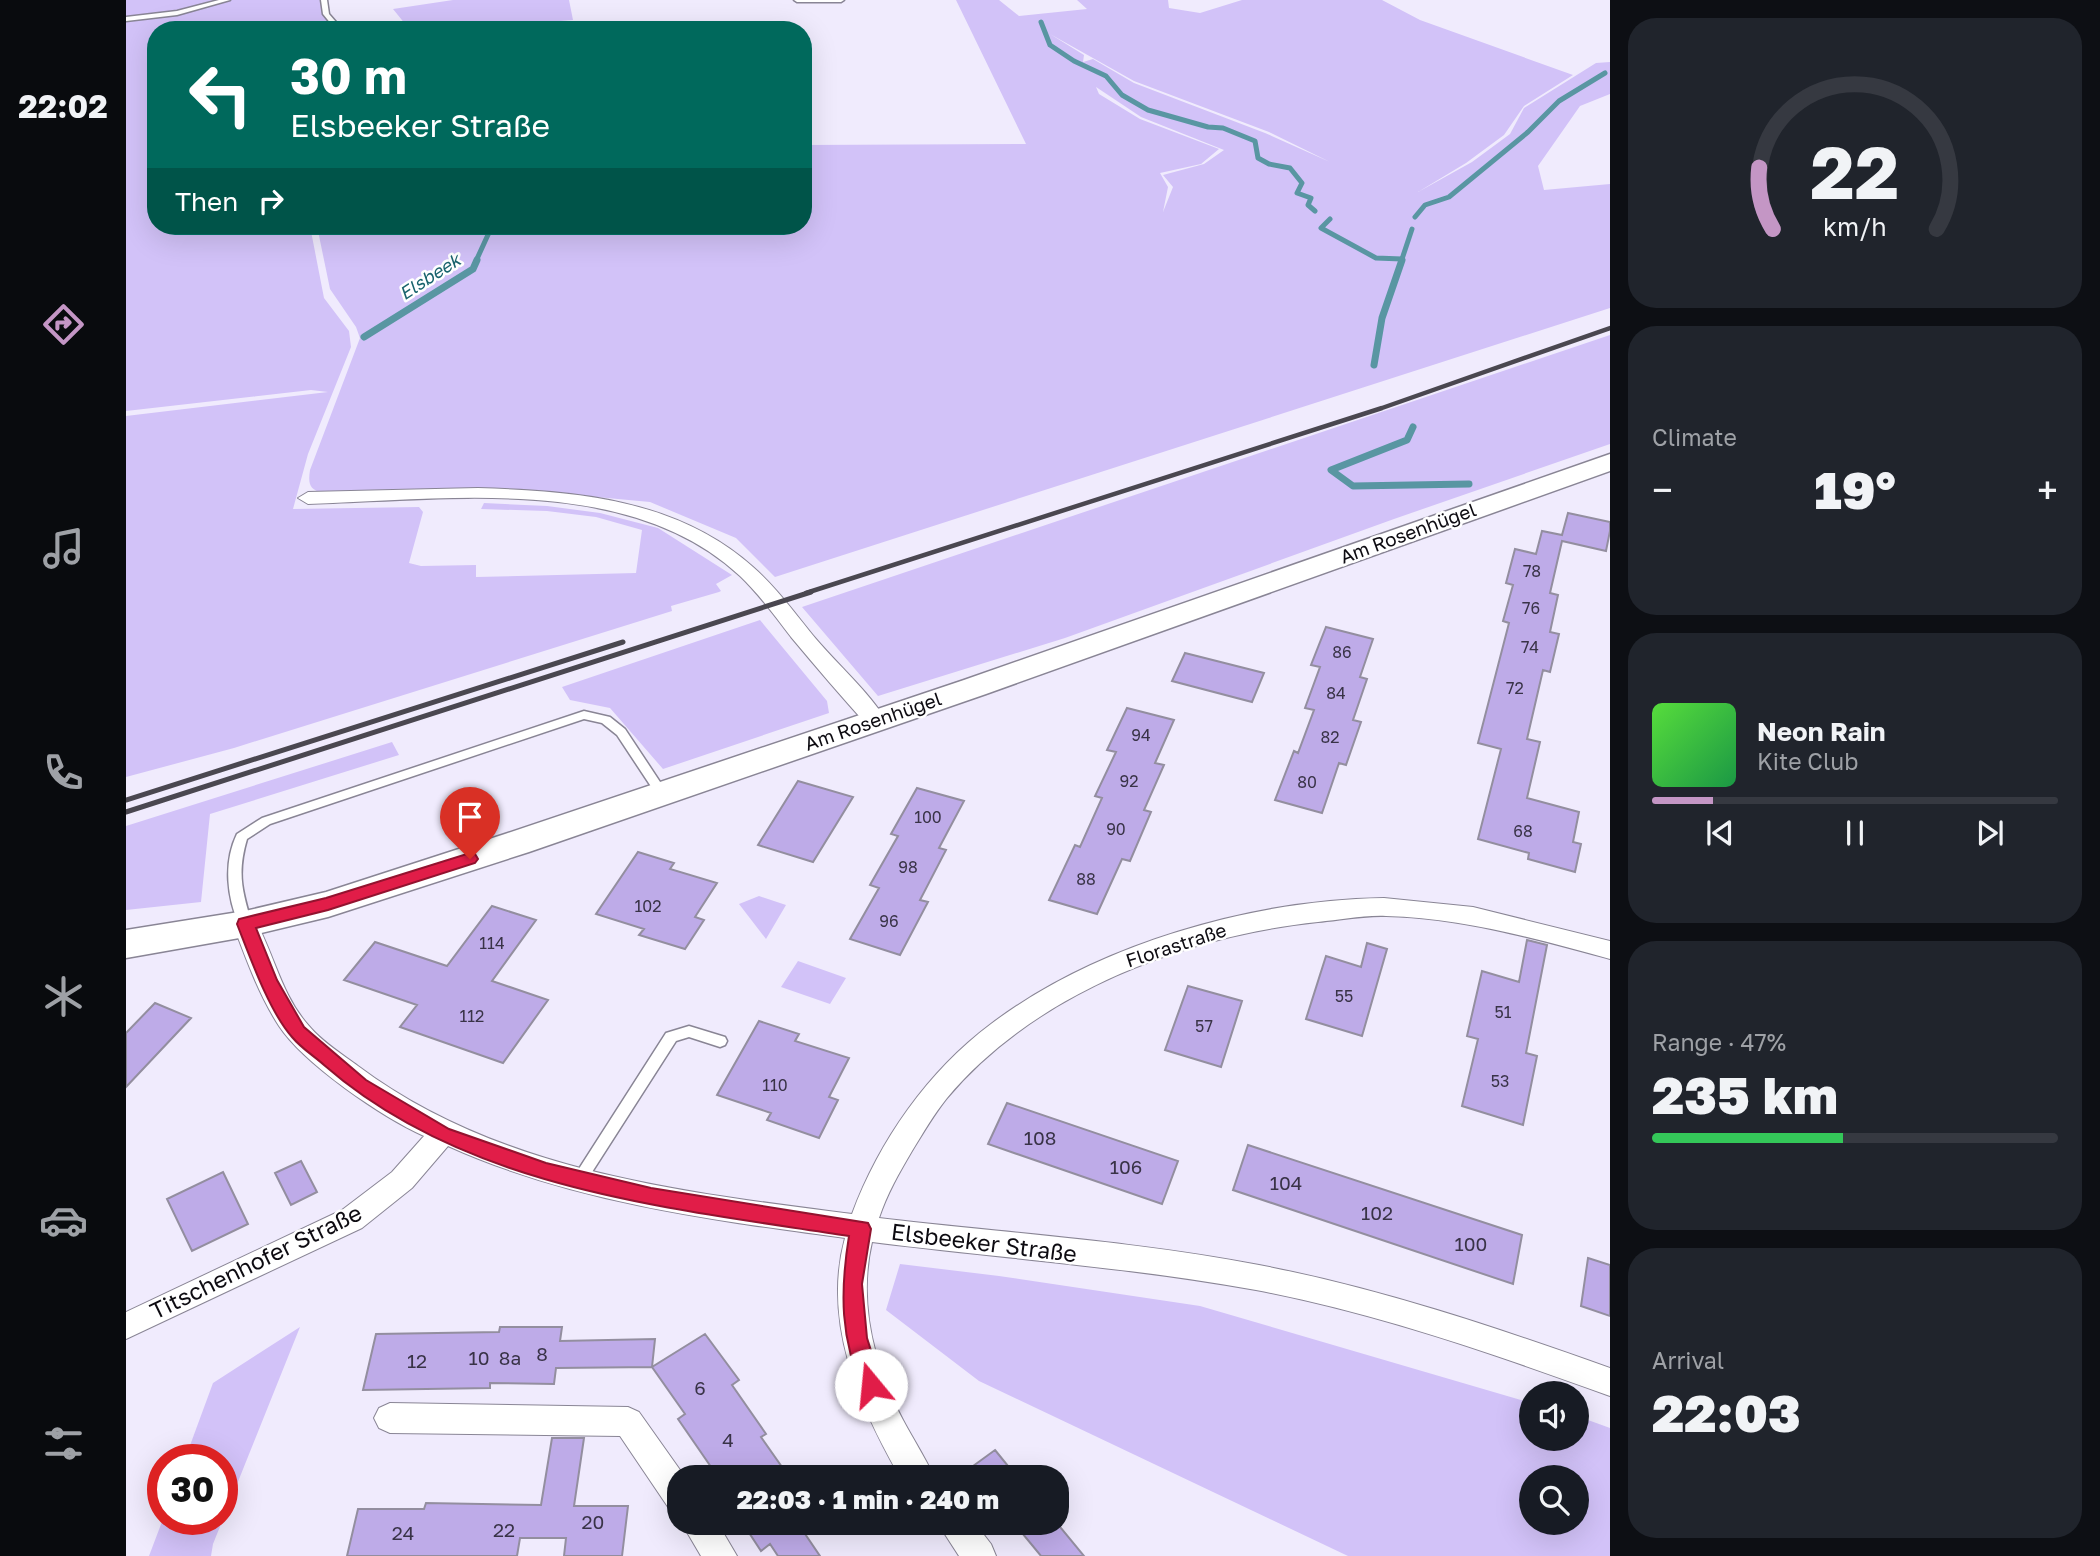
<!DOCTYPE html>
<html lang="en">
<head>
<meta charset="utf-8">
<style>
  :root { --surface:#171b24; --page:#20242c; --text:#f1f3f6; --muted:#9ea1a6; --line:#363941; --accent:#c496c5 }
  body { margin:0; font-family:"Golos Text",sans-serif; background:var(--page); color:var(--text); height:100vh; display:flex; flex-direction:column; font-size:26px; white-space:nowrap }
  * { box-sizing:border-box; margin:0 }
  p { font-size:23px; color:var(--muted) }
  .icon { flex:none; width:38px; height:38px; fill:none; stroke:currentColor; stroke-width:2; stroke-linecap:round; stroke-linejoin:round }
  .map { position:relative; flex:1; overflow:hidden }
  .panel { display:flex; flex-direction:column; gap:18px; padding:18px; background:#0d0f14; width:490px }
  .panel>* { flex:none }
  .banner { position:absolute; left:21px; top:21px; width:665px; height:214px; border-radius:28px; box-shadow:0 7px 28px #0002; background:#00695c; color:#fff; overflow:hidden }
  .fabs { position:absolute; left:1393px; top:1381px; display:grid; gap:14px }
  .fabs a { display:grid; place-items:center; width:70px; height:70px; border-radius:50%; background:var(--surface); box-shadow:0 7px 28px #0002; font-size:35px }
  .speed { position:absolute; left:21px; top:1444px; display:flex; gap:14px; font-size:35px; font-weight:700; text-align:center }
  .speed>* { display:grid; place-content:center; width:91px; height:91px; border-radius:50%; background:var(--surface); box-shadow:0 7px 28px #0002; line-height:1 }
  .speed .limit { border:10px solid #d22; background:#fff; color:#111 }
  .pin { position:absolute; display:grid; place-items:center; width:60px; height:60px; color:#fff; margin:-72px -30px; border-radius:50% 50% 50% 0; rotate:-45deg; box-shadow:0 0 7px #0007 }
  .pin .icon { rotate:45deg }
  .me { position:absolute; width:77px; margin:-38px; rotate:343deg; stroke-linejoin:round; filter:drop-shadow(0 0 5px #0008) }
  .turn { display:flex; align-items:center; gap:24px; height:147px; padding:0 28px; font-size:32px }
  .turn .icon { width:91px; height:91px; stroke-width:2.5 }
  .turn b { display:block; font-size:49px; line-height:60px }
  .then { display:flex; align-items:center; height:66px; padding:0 28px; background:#0003; gap:14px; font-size:26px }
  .big { font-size:52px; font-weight:800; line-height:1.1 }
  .panel .widget { flex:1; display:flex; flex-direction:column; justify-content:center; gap:10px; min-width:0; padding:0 24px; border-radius:28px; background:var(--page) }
  .panel .dial { align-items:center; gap:0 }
  .dial svg { height:182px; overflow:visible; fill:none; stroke:var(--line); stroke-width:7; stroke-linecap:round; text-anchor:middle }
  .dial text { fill:var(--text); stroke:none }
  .song { display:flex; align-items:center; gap:21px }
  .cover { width:84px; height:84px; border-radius:10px; background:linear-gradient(135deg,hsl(110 70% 55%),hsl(140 70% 35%)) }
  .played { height:7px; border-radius:4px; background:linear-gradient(90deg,var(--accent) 15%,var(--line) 15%) }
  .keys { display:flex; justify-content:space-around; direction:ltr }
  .heat { display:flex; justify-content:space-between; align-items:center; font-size:38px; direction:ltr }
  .charge { height:10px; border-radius:5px; background:linear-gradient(90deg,#34c759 47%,var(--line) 0) }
  .trip { position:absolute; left:541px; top:1465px; width:402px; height:70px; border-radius:28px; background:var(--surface); box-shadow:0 7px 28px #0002; font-weight:800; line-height:70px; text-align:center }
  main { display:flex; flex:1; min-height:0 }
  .tabs { display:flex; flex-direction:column; width:126px; justify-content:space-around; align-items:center; background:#090b0e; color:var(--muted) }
  .tabs .icon { width:49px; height:49px }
  .tabs .active { color:var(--accent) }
  .tabs b { font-size:32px; color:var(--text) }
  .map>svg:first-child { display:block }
</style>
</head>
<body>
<main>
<nav class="tabs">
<b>22:02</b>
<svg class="icon active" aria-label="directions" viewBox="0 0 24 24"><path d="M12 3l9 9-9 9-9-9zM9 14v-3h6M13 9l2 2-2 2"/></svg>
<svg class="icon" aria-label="music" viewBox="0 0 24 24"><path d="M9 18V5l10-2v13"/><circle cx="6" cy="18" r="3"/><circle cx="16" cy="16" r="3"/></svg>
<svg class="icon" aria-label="phone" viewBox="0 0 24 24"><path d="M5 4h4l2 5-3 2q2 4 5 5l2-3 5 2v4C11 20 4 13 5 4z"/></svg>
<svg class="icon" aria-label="climate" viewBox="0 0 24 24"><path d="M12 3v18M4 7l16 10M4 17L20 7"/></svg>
<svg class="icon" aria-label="car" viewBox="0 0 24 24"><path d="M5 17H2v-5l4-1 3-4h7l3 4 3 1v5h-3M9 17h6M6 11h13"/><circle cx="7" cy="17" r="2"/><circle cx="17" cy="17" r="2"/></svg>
<svg class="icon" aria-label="filters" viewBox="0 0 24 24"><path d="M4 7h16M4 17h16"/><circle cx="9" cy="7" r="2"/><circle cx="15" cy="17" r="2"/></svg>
</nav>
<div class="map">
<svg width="1484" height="1556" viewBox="0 0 1484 1556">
  <rect width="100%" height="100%" fill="#f0ebfd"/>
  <path fill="#d2c2f8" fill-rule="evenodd" d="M0,0H194L197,16L210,30H30V226H184L198,298L223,331L225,347L182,454L167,509L293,507L297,512L283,563L295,566L350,565V577L510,573L516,530L470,517L421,511L355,509L358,503L421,506L474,513L532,528L606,575L590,584L595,591L593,592L545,606L546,611L108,748L0,777V416L202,392L185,390L0,411Z
    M327,0H443L447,20L325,30H284L267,9Z
    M830,0H873L893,16L961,9L951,0H1042L1043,8L1074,13L1116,0H1256L1294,20L1447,75L1398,106L1378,135L1340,163L1292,192L1346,162L1384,134L1398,108L1470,63L1484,62V94L1454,106L1412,166L1418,190L1484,184V308L649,577L610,538L524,502L375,488L197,493C183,490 182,483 184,470L234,338L230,327L204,289L191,226H677V145L900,144ZM924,34L1008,81L1143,132L1204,162L1139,133L1008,83L967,59L957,62L958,55ZM970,87L1015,117L1098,150L1078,164L1037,175L1047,187L1037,212L1042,187L1034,173L1075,164L1093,149L1014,119L973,94Z
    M1484,335V444L1268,519L939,638L752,696L676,607Z
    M634,620L701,701L703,713L537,769L484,708L444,700L436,687Z
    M266,742L273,755L84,814L75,902L0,910V826Z
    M633,896L660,905L640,939L613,904Z
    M672,961L720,978L704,1004L655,987Z
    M774,1264L873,1276L1074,1306L1405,1403V1438H1451V1416L1484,1428V1556H1222L853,1381L760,1310ZM1405,1477H1451V1522H1405Z
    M174,1327L87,1544L85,1556H23L37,1519H96V1460L59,1459L87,1383Z"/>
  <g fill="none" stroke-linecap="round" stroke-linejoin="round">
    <path stroke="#5996a2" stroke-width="5" d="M915,22L924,45L948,61L980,76L996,95L1022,110L1082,127L1097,128L1129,141L1132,158L1143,164L1164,168L1176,183L1171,193L1185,198L1182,205L1189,211
      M1289,217L1299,205L1323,197L1402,132L1433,101L1479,73
      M1204,219L1195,228L1250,258L1276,259L1275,261
      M1276,259L1286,229
      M350,261L366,226"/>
    <path stroke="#5996a2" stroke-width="7" d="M238,337L347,269L351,260
      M1248,365L1256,318L1276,260
      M1287,427L1281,440L1205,470L1227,486L1343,484"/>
  </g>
  <path fill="#beabe8" stroke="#938e9f" stroke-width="2" d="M1442,513L1484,522V531L1480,551L1436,541L1424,593L1432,595L1424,632L1433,634L1424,672L1417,670L1401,739L1414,742L1401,798L1453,812L1447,842L1455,844L1449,872L1402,859L1403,853L1352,839L1375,749L1352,743L1383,623L1377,621L1387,585L1380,583L1389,549L1410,554L1416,531L1436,535Z
    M1200,627L1247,639L1234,677L1241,679L1227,720L1235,722L1220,765L1213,763L1196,813L1149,800L1168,751L1172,753L1188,710L1179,708L1194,667L1185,665Z
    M1059,653L1138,673L1126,702L1046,681Z
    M1001,708L1048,720L1029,763L1038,765L1018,810L1025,812L1004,861L996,859L971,914L923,900L949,845L954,847L976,798L969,796L990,752L981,750Z
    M672,781L727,797L687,862L632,845Z
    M791,788L838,801L813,848L820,850L794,900L802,902L774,955L724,939L753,888L744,885L772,836L765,834Z
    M512,852L548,863L544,869L591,883L569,917L578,920L559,949L513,935L518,929L470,914Z
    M366,906L410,920L366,981L422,1000L377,1063L274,1027L291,1005L218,980L249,942L321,966Z
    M1401,940L1421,945L1400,1053L1411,1056L1397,1125L1336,1106L1352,1039L1341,1036L1356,971L1393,982Z
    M1241,943L1261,949L1236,1036L1180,1019L1200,956L1235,967Z
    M1062,986L1116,1001L1095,1067L1039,1050Z
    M29,1003L65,1018L0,1087V1033Z
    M633,1021L673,1034L669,1041L723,1058L703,1097L712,1100L693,1138L641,1120L645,1113L591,1095Z
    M881,1103L1052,1161L1036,1204L862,1144Z
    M1122,1145L1396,1235L1387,1284L1107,1190Z
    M175,1161L191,1192L165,1205L149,1173Z
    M97,1172L122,1224L66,1251L41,1199Z
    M1462,1258L1484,1265V1316L1455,1306Z
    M374,1327H436L434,1341L529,1339L526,1367L430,1368L428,1384L364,1383V1388L237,1390L250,1334L373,1332Z
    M579,1334L613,1380L606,1385L640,1434L635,1437L663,1477H592L552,1419L559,1414L526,1367Z
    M426,1438H458L448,1506H502L496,1556H438L440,1538H394L391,1556H221L232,1509H298L300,1503L415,1505Z
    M869,1450L891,1477H832Z
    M616,1522H677L673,1525L694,1556H652L644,1544L635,1551Z
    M887,1522H930L958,1556H915Z"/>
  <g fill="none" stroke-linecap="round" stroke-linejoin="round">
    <g stroke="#898595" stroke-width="3">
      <path id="lane" d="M93,0H104L51,15L0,21V17L51,11Z
        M195,0H201L203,14L217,30H210L197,14Z
        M668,0H718L715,2H671Z
        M458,711L484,717L499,729L540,791L542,794L540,797H532L491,735L476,723L458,719L144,824L121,839C111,873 116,891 126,924L124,927H114C101,898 97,863 111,834L136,818Z
        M563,1026L599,1037L601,1041L599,1045L594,1047L563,1037L550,1041L459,1183L454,1185L449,1183L446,1179L449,1175L540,1033Z"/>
    </g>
    <g stroke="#898595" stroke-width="2">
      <path id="street" d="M352,488C450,491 551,499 627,567C651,588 670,615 690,639C713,666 742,691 760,720L757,725L749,727L741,725C715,696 690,667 665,637C649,616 633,594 614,576C503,473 321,500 182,504L172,498L182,492Z
        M1258,898L1347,907L1484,941V959C1411,939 1337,918 1260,916C1237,915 1214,920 1192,922C1059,936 909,993 821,1098C808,1114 797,1133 786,1151C773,1173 761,1194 753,1218C879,1233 1008,1241 1133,1265C1253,1288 1369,1327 1484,1368V1396C1368,1354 1251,1313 1130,1290C1003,1267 874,1258 746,1242C732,1303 748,1365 777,1420C787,1439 799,1457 808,1477H774C733,1405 696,1322 719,1238C585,1220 446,1202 322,1146L286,1188L236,1228L0,1339V1312L216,1210L266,1172L298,1136C256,1117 178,1064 153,1026C133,995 120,959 107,924L110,918L119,915L128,918C148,953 155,995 183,1026C196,1042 216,1054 232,1066C373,1172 556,1192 726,1214C753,1141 802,1071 865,1024C971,944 1126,900 1258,898Z
        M264,1403L502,1407L513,1412L559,1477H553V1512L542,1507L494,1436L264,1433L253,1428L248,1418L253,1408Z
        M555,1522H591L611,1556H575Z
        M811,1522H848L865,1544L870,1556H833Z"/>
    </g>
    <g stroke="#898595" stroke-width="3">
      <path id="secondary" d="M1484,454V471L860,694L403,852L202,917L119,937L0,958V930L119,911L200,892L379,834L838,680Z"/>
    </g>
    <use href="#lane" fill="#fff" fill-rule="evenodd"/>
    <use href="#street" fill="#fff" fill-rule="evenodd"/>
    <use href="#secondary" fill="#fff" fill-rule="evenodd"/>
    <path stroke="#4a4750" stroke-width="4.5" d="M680,593L1256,408L1484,328"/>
    <path stroke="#4a4750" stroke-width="5" d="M0,800L497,642
      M0,812L685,592"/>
  </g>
  <path fill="#e11d48" stroke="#92132f" stroke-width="2" d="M344,853L349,854L352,859L349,863L202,910L130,928L151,980L178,1027L240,1080L323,1129L420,1163L525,1188L742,1223L745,1229L736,1284L741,1338L756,1385L753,1392L745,1395L738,1392C714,1339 714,1292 723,1236C544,1208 341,1190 198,1065C188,1056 175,1048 166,1037C143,1011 124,957 111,924L113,919L200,898Z"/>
  <g text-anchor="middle" stroke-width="5" stroke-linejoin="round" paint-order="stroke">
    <g font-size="16" fill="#393347">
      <text x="1406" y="577">78</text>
      <text x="1405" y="614">76</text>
      <text x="1404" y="653">74</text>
      <text x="1216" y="658">86</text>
      <text x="1389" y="694">72</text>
      <text x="1210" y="699">84</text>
      <text x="1015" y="741">94</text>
      <text x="1204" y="743">82</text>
      <text x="1003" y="787">92</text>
      <text x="1181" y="788">80</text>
      <text x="802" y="823">100</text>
      <text x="990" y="835">90</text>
      <text x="1397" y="837">68</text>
      <text x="782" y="873">98</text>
      <text x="960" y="885">88</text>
      <text x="522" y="912">102</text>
      <text x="763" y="927">96</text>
      <text x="366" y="949">114</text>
      <text x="1218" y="1002">55</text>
      <text x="1377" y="1018">51</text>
      <text x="346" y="1022">112</text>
      <text x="1078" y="1032">57</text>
      <text x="1374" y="1087">53</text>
      <text x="649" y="1091">110</text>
    </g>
    <g font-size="18" font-style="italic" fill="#19636d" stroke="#fff">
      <text transform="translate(304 277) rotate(-33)" y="6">Elsbeek</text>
    </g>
    <g font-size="19" fill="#0d0b11" stroke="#fff">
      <text transform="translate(1282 533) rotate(-20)" y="7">Am Rosenhügel</text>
      <text transform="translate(747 721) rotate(-19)" y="7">Am Rosenhügel</text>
      <text transform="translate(1050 945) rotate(-18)" y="7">Florastraße</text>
    </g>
    <g font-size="19" fill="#393347">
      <text x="914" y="1145">108</text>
      <text x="1000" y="1174">106</text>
      <text x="1160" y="1190">104</text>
      <text x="1251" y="1220">102</text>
      <text x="1345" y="1251">100</text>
      <text x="416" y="1361">8</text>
      <text x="353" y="1365">10</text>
      <text x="384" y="1365">8a</text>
      <text x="291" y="1368">12</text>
      <text x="574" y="1395">6</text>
      <text x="602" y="1447">4</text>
      <text x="467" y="1529">20</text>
      <text x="378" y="1537">22</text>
      <text x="277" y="1540">24</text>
    </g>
    <g font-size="23" fill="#0d0b11" stroke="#fff">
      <text transform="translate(858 1243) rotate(7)" y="8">Elsbeeker Straße</text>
      <text transform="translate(130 1262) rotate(-26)" y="8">Titschenhofer Straße</text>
    </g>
  </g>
</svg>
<div class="fabs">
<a><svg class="icon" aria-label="sound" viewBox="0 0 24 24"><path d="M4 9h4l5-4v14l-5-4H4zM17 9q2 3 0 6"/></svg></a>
<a><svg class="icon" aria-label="search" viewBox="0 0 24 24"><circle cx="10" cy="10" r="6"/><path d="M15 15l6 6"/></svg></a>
</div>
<div class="speed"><div class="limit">30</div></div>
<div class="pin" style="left:344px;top:859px;background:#d93025"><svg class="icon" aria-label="arrive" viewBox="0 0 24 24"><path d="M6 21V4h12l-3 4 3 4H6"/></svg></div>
<svg class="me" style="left:745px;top:1385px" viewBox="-20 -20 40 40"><circle r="19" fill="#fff"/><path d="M0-13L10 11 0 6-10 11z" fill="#e11d48"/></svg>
<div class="trip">22:03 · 1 min · 240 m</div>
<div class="banner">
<div class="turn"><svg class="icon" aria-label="left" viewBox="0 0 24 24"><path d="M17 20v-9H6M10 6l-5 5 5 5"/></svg><div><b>30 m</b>Elsbeeker Straße</div></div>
<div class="then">Then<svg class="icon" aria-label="right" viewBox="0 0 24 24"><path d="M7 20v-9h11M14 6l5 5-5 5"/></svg></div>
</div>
</div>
<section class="panel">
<div class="widget dial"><svg viewBox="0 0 100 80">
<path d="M14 69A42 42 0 1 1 86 69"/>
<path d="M14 69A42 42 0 0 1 8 42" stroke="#c496c5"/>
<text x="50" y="56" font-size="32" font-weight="700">22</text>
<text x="50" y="72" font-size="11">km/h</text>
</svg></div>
<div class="widget"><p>Climate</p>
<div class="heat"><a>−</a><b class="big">19°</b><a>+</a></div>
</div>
<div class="widget">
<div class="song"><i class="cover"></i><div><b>Neon Rain</b><p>Kite Club</p></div></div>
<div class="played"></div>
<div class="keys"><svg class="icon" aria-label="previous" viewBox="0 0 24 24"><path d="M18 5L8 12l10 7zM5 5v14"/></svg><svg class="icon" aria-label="pause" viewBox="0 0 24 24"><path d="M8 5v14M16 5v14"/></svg><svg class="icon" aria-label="next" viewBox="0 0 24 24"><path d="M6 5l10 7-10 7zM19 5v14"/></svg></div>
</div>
<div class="widget"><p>Range · 47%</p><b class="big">235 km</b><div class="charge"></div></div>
<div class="widget"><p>Arrival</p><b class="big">22:03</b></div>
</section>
</main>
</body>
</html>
